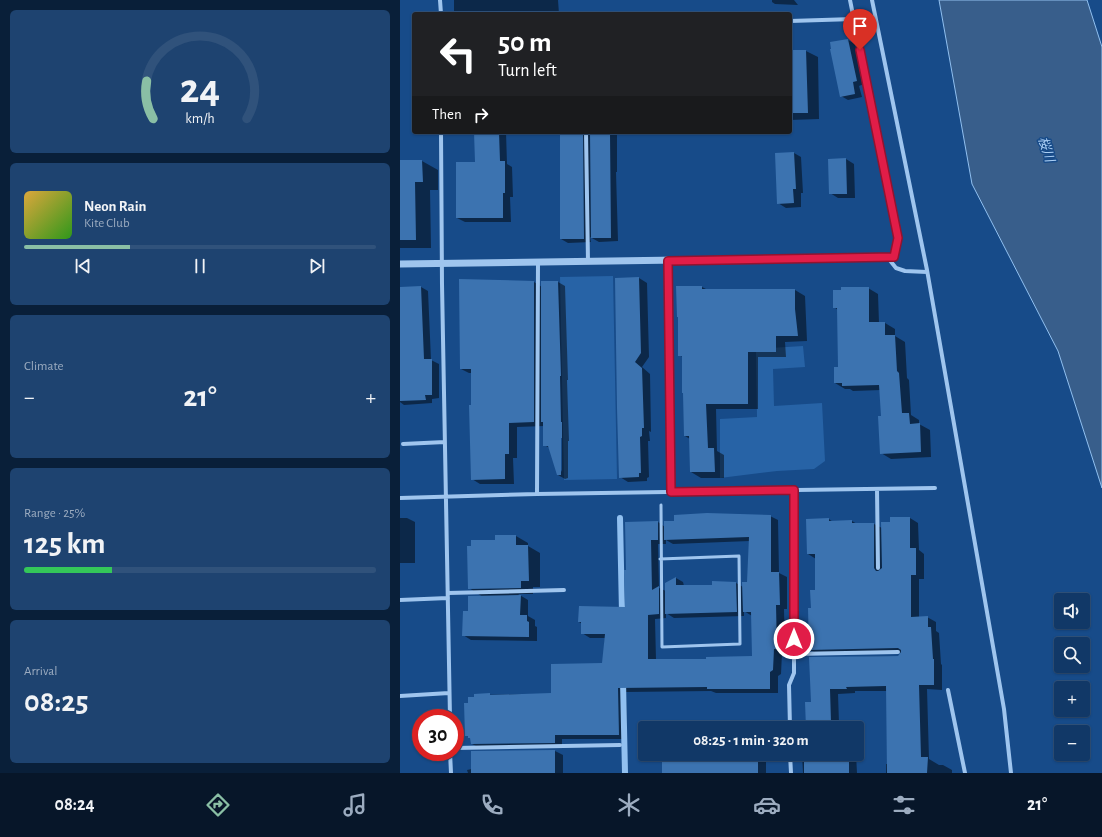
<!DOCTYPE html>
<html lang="en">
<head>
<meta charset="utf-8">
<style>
  :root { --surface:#113867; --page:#1e4370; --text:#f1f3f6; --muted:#9cacc0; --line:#30527b; --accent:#8abfa5 }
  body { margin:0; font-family:"Alegreya Sans","Noto Sans JP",sans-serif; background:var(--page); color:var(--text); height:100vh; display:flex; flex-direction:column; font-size:15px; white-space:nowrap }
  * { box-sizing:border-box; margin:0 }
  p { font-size:13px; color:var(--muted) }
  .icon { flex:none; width:22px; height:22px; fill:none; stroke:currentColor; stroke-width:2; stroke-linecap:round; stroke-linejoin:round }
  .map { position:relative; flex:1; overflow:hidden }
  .sheet { display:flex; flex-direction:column; gap:10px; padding:10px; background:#091f39; width:400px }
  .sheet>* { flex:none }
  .top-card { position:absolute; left:12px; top:12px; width:380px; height:122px; border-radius:4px; box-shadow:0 1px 3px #0004,0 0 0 1px var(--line); background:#202124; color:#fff; overflow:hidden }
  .buttons { position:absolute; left:654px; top:593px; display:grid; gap:8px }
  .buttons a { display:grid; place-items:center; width:36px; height:36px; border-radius:4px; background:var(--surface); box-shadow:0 1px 3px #0004,0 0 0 1px var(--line); font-size:20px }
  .speed { position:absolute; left:12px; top:709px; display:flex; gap:8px; font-size:20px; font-weight:700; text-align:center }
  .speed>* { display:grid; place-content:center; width:52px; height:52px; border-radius:50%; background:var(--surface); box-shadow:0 1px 3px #0004,0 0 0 1px var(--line); line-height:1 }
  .speed .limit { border:6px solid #d22; background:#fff; color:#111 }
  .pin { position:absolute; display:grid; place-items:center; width:34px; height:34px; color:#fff; margin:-41px -17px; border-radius:50% 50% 50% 0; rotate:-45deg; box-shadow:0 0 4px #0007 }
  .pin .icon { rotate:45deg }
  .me { position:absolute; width:44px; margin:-22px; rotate:0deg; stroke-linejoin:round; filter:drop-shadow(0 0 3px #0008) }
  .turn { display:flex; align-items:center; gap:14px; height:84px; padding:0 20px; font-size:18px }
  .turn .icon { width:52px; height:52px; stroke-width:2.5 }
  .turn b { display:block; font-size:28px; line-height:34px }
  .then { display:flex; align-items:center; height:38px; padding:0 20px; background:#0003; gap:8px; font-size:15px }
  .big { font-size:30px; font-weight:700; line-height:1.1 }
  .sheet .tile { flex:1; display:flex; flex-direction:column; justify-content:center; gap:6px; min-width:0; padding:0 14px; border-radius:6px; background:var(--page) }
  .sheet .dial { align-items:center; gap:0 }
  .dial svg { height:104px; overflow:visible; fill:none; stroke:var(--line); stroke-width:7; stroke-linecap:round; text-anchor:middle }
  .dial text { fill:var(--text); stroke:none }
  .song { display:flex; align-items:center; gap:12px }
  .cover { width:48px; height:48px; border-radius:6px; background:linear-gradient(135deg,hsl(40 70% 55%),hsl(110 70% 35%)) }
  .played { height:4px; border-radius:2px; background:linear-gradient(90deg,var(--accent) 30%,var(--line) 30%) }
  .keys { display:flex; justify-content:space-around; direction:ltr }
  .heat { display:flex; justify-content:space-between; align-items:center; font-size:22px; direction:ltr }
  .charge { height:6px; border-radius:3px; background:linear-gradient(90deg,#34c759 25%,var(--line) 0) }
  .trip { position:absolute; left:238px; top:721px; width:226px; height:40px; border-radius:4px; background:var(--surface); box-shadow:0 1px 3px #0004,0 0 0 1px var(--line); font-weight:700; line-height:40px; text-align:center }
  .menu { display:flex; height:64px; justify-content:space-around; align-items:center; background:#071629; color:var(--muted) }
  .menu .icon { width:28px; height:28px }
  .menu .on { color:var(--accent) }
  .menu b { font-size:18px; color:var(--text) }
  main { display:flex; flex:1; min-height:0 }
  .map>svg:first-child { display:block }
</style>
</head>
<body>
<main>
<section class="sheet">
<div class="tile dial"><svg viewBox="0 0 100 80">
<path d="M14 69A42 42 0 1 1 86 69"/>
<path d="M14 69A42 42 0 0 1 9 40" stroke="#8abfa5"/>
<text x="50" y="56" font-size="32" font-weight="700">24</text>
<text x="50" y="72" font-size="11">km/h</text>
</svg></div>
<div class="tile">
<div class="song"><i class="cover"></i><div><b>Neon Rain</b><p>Kite Club</p></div></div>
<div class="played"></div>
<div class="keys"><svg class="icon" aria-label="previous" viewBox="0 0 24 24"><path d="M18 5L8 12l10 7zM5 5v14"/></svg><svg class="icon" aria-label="pause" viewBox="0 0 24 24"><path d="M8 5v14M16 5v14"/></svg><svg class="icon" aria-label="next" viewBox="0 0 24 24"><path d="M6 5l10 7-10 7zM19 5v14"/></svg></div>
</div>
<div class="tile"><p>Climate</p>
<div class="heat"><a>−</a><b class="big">21°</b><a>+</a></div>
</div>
<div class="tile"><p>Range · 25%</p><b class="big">125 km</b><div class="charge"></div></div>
<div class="tile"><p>Arrival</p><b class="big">08:25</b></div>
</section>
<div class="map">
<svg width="702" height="773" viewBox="0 0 702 773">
  <rect width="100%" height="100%" fill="#174b89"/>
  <path fill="#2763a6" d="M213,276L217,479L164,480L160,277Z
    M403,346L405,367L373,369L374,406L422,403L425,461L414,469L377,471L320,478V419L357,417L356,349Z"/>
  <path fill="#385e8b" stroke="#91c0f0" d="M539,0H687L702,47V488L658,351L572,184Z"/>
  <path fill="#0007" fill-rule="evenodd" d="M54,0H158L159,14H54Z
    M372,0H394L398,5L375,4L372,2Z
    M448,40L455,44L464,84L459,86L462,97L448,100L441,96Z
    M390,51H406L418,57L419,119L390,120Z
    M75,132H106L107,164L112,167L113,197H110L111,222H65L57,218L76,163Z
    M160,132H217V172H216L218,241L199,242L190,237L191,242L168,243L161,239Z
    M394,153L401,157L403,193H401V207L386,208L378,203Z
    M446,159L454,164L455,198H438L430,193L429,160Z
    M0,161H22L38,170V190H30L31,248H0Z
    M239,278L247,283L249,357L242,367L250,374L251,432L249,431L250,441H248L249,477L247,478V481L228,482L220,477Z
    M60,280L134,282L142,287L158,282L165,286L168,380H167L169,441H168V478L165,479L158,475L150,448L144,445V426L117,427V458H113L114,484H80L72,479V373H69L61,369ZM160,433H162V472L160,468Z
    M21,287L28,291L31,360L39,364V398L32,399V403L4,405L0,402V288Z
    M302,287L308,290H395L405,296L407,341L385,342L386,357H358V409H316L317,451L324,455V478H301L291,472L290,439L285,436L284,394L283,393V357L279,355Z
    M468,288L478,294L479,323H485L495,329V336L505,342L507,378L509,380L511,415L519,420V424L530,430L531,457L491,459L481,453L482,417L481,390L453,391L450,389H445L435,383L439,368L438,310L434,307Z
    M370,516L378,520L379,573L387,577V609H384L385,653H382L381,674L378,676V693H316L311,691L226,692L227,739H162V747L80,748L72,744V739L66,735L69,704L75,698V695L152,694L203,664L205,638H190L182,633V624L179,622L226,608L227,571L258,522L265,527ZM266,540L273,544L350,541L348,583L343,587L336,583L313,586H284L283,582L276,578L266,591L259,588L258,544H266ZM344,611L352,616L353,657L307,660H256L255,619L266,618V613L274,618L344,616Z
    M0,518H7L15,522V563H0Z
    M491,518H510L518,523L519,550L524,554V579H519V618L527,617L536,622V631L539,633L541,664L542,665V690L527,689L529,759L539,765H543L552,770V773H486V764H488L487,691H455V693L438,694L439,723H442L450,728H407L412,703L410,658L498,656L504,653L418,654L410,650L412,609L416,591V559L408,554L429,519L433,522L452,521L457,524H474L482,528L491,523Z
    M116,536L128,543V546L140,553V587H133V594H118L128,600V616L135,620V626L137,627V641L71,640L63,635L69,612L83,597L69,588L96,541Z
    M155,751L163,755V773H68L67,770Z
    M402,754H456L457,773H403Z
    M358,758L366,762V773H263Z"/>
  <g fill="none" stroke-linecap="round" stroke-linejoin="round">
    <path stroke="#91c0f0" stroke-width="6" d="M220,518L222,613
      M223,681L225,773"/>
  </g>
  <path fill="#3c73b0" d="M448,39L457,81L453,82L455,94L440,97L430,49H431L430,42Z
    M390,50H406L408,113H390Z
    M74,132H99L100,161H105V193H103V218H56V162H75Z
    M160,132H183L184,239H160Z
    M190,132H210L211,238H191Z
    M394,152L396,189H393L394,203L377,204L375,153Z
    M446,158L447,194H429L428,159Z
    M0,160H22L23,182H15L16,240H0Z
    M239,277L241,353L235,362L242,368L244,428H242V436L240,437L241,473H239V477L219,478L217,408L215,278Z
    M59,279L134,281V422L109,423V454H105V479L71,480L69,405H71V369H60Z
    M141,281H158L161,376H160L161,422H162V438H161V475H157L148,446H143V422H141Z
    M21,286L24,359H32V395H25L26,400L0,401V287Z
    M276,286H302V289H395V309L398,336H376V352H348V404H306L308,448H314L315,472H290L289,436H284L283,393H282V356H278V317H277Z
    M441,287H469V322H485V335H495L497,371L499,373L502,413H509L510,424L520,423L521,452L480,454L478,416H481L479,385L442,386V383H434V367H438L437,308H433V290H441Z
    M307,513L371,515V572H379L380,605H376L377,649H374L373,670L370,672V689H307V687L218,688L219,735H155V743L71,744L70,738H68V736H65L64,703H68V697H74V694L90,693V695L151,693V664L202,663L205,634H181V622H178L179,606L225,607L224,570H226L225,522L258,521V540H251L252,590L259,586V614L248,615V659H306V657L352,656L351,612H343L342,582H347L349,537L264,540V521H274V515Z
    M490,517H510V548H516V575H511V617L528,616V627H531L533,659H534V685H519L521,757H528L527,773H487L486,686L446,687L447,689H430L431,722H442V727L448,728H406L405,702H411L409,657L498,656L501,652V650L498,648L409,650L408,608H411L410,590H415V554H407L406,519L429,518V521L452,520V523H474V568L476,571H478L482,568L481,522H490Z
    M95,535H116V545H128L129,581H121V588L68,589L67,546H71V540H95Z
    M276,577V585H312V581L336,582L337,612L265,614V583Z
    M121,595L120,615H127V621L129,622V637L62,636L63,611H68V596Z
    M155,750V773H71V751Z
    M404,754H449V773H404Z
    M262,756L358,757V773H262Z"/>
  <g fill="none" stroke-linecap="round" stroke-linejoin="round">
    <path stroke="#9fc5ee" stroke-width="3" d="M260,559L339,556L340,644L262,647L261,505"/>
    <path stroke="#9fc5ee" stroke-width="4" d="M40,0L41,14
      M450,0L498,238L494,257
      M472,0L527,270L604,709L611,773
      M390,21L454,19
      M41,132L42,284L50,718
      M186,132L188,262
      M488,258L496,268L505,271L527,272
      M268,261L271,492
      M3,444L45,442
      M477,489L478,568
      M137,494L138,262
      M0,498L137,494L535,488
      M48,593L164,590
      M0,600L48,598
      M394,654L498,652
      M548,690L565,773
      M0,696L49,693
      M390,728L389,685L394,673V490
      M55,748L220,745
      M50,752L51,773
      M390,754L391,773"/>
    <path stroke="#9fc5ee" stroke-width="7" d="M0,264L494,257"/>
  </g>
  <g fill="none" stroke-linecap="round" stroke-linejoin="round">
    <g stroke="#92132f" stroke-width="10">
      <path id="route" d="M394,639V490L271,492L268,261L494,257L498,238L460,50"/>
    </g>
    <use href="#route" stroke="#e11d48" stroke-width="7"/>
  </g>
  <g text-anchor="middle" stroke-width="3" stroke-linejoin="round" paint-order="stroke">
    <g font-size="13" font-style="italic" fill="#abcff5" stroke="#174b89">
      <text transform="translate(647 149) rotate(72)" y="5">桜川</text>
    </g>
  </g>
</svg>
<div class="buttons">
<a><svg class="icon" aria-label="sound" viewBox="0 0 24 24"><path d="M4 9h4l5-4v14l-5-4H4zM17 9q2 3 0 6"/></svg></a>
<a><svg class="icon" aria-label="search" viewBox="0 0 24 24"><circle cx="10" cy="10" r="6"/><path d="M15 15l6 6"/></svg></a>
<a>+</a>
<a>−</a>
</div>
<div class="speed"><div class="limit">30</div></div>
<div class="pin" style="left:460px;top:50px;background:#d93025"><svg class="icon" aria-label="arrive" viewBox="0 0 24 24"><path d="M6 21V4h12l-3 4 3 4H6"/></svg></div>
<svg class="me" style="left:394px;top:639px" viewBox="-20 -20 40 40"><circle r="17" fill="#e11d48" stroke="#fff" stroke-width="3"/><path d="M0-11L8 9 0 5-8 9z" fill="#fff"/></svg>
<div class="trip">08:25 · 1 min · 320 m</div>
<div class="top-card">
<div class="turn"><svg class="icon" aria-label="left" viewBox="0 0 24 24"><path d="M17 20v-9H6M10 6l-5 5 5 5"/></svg><div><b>50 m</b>Turn left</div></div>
<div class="then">Then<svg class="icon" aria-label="right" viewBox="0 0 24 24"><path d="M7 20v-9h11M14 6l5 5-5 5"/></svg></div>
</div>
</div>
</main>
<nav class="menu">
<b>08:24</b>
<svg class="icon on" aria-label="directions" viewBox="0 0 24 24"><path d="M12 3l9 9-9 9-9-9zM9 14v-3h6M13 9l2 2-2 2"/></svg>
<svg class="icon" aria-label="music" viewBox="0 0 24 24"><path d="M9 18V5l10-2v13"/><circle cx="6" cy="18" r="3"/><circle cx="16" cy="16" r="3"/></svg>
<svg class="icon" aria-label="phone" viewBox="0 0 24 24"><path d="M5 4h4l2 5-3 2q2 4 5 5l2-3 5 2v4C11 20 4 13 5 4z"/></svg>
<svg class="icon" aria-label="climate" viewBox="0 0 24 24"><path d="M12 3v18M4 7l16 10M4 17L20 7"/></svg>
<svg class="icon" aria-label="car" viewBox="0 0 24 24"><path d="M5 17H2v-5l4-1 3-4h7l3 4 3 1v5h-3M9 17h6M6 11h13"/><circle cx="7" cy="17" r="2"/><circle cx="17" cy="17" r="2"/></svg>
<svg class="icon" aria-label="filters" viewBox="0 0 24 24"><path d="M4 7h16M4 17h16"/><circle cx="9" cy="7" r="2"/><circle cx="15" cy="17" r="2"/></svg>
<b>21°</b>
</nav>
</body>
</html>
